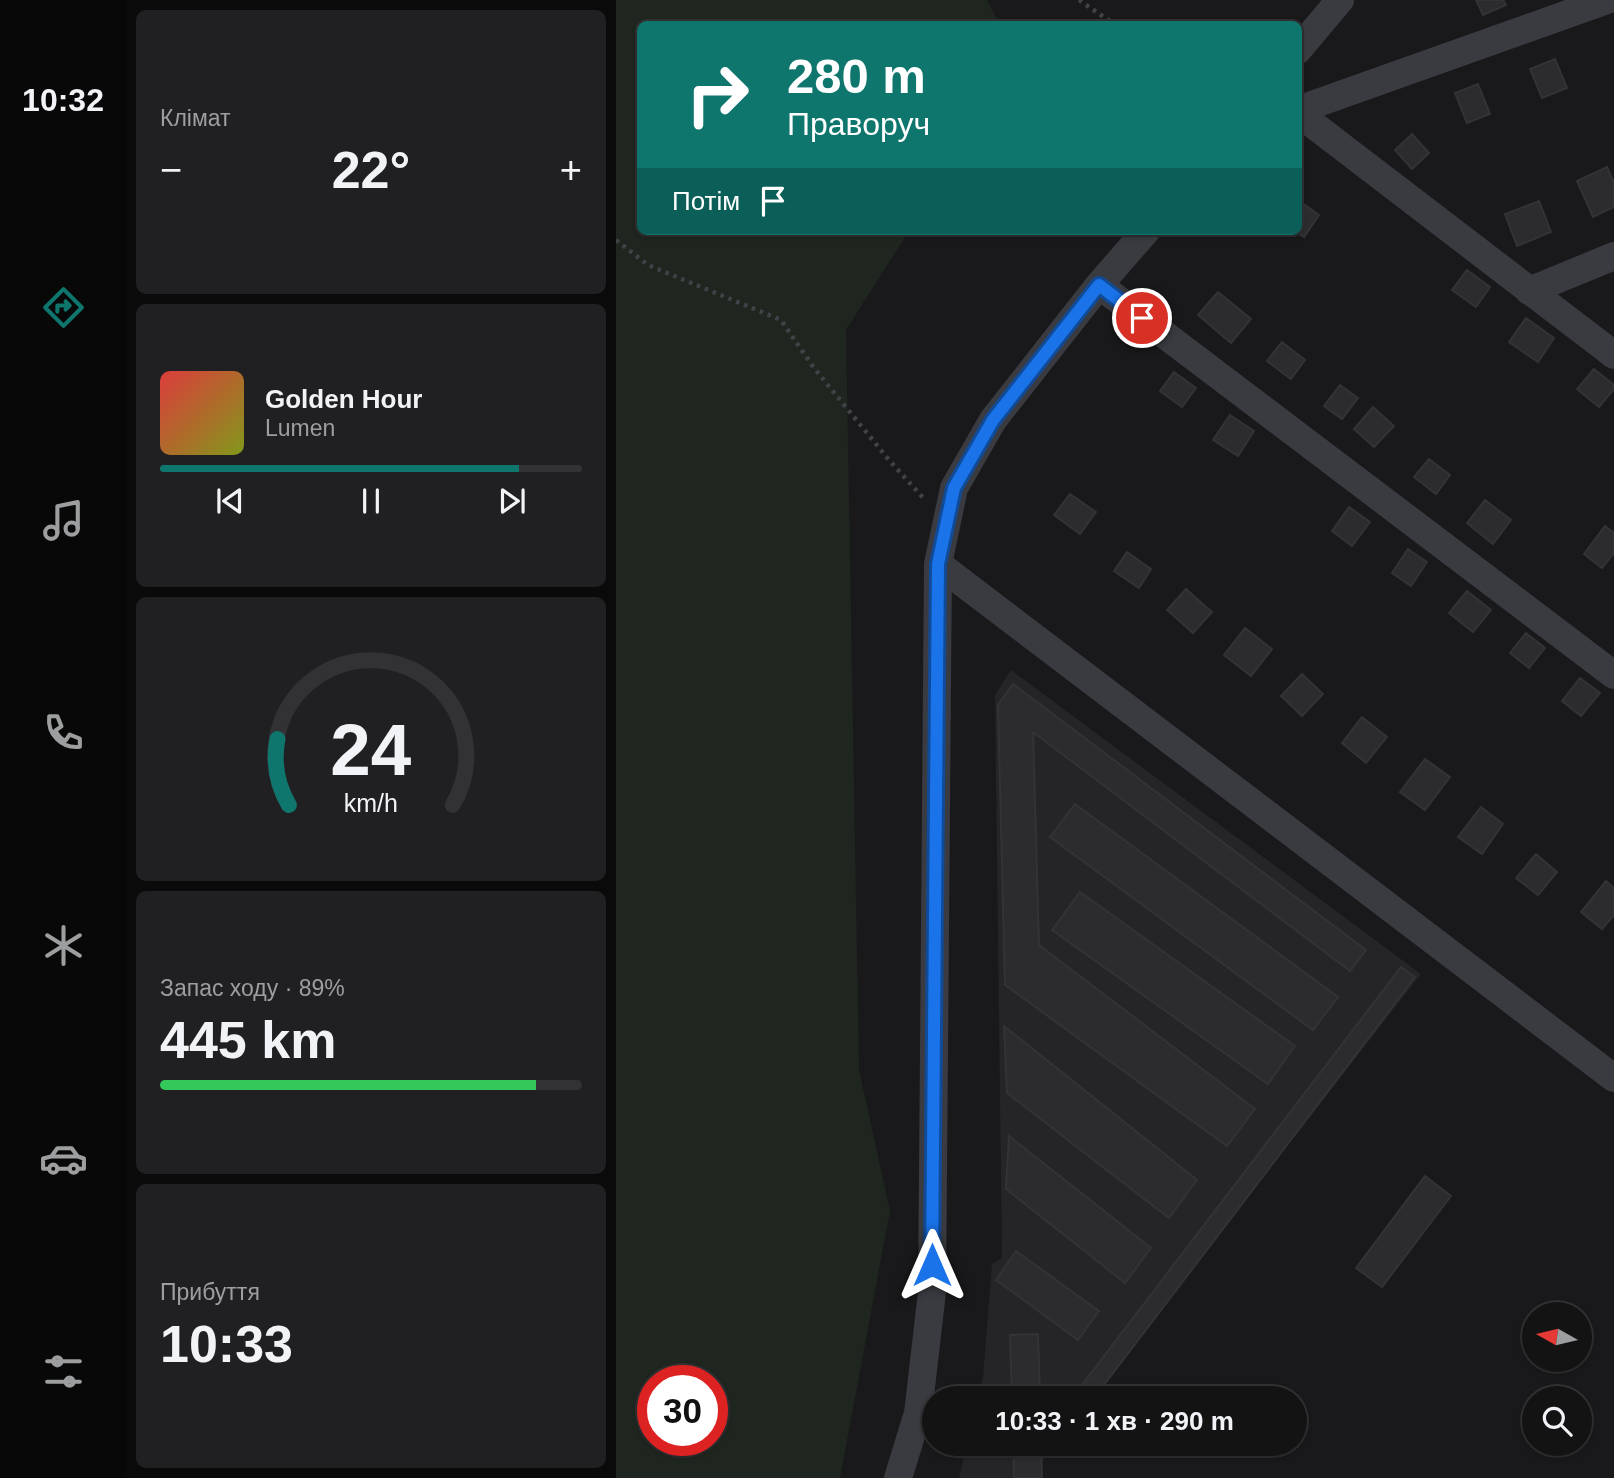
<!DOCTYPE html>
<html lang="uk">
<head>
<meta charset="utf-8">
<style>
  :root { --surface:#131314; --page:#202022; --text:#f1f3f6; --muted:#9d9ea0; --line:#323234; --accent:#0f766e }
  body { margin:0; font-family:Arial,sans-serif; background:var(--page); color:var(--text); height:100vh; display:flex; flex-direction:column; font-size:26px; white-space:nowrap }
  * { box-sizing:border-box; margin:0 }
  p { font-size:23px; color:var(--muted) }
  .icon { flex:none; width:38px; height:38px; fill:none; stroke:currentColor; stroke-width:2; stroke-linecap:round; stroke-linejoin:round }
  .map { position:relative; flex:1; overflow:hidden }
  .drawer { display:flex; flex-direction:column; gap:10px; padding:10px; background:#0a0a0b; width:490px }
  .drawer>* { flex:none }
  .banner { position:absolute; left:21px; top:21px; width:665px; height:214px; border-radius:10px; box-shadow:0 2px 5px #0004,0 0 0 2px var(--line); background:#0f766e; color:#fff; overflow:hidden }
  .needle { width:46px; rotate:278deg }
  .fabs { position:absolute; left:906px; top:1302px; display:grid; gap:14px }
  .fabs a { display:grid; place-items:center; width:70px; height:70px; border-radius:50%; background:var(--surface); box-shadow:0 2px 5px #0004,0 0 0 2px var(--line); font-size:35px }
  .speed { position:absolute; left:21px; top:1365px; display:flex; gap:14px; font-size:35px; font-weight:700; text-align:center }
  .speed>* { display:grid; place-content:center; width:91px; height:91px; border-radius:50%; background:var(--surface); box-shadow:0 2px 5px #0004,0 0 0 2px var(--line); line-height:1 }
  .speed .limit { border:10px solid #d22; background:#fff; color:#111 }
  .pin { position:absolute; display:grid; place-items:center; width:60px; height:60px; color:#fff; margin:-30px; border:4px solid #fff; border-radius:50%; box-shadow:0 2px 7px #0007 }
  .me { position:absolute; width:77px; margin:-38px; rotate:0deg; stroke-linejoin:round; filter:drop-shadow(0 0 5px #0008) }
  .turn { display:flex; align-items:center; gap:24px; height:147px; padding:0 35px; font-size:32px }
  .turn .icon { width:91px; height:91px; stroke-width:2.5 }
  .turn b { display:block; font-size:49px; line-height:60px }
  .then { display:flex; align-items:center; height:66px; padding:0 35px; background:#0003; gap:14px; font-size:26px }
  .big { font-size:52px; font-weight:700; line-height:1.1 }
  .drawer .widget { flex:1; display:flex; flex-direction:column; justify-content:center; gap:10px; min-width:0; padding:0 24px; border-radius:10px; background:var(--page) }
  .drawer .dial { align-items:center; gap:0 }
  .dial svg { height:182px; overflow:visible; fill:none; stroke:var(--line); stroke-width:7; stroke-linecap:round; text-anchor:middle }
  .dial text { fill:var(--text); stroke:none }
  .song { display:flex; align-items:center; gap:21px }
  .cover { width:84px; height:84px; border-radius:10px; background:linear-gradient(135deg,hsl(0 70% 55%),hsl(70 70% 35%)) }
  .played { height:7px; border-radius:4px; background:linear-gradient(90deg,var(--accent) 85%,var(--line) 85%) }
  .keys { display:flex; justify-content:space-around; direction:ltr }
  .heat { display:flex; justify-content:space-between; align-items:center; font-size:38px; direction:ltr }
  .charge { height:10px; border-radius:5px; background:linear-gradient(90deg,#34c759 89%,var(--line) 0) }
  .trip { position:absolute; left:306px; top:1386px; width:385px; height:70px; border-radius:35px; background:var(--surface); box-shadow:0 2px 5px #0004,0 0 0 2px var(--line); font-weight:700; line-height:70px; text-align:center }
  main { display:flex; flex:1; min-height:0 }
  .dock { display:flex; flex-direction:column; width:126px; justify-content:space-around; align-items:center; background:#080808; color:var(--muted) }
  .dock .icon { width:49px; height:49px }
  .dock .on { color:var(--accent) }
  .dock b { font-size:32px; color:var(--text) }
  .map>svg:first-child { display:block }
</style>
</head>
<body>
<main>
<nav class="dock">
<b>10:32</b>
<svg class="icon on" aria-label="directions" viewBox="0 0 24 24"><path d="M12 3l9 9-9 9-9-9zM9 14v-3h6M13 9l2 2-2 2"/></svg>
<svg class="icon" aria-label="music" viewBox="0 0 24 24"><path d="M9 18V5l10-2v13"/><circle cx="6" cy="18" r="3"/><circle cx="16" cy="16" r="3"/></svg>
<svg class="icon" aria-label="phone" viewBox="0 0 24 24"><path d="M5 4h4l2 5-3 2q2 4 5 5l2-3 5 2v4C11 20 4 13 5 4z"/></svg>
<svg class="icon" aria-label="climate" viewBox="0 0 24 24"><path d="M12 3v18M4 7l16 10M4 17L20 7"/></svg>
<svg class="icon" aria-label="car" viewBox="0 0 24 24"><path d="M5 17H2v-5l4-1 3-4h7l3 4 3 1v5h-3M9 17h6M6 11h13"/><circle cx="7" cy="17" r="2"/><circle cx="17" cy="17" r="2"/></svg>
<svg class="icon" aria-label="filters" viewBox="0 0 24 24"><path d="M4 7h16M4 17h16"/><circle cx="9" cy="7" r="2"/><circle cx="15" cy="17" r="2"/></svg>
</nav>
<section class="drawer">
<div class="widget"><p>Клімат</p>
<div class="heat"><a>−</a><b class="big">22°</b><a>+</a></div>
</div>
<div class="widget">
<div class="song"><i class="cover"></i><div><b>Golden Hour</b><p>Lumen</p></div></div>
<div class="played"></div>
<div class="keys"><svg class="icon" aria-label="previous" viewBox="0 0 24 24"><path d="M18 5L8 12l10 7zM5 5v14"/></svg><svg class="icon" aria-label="pause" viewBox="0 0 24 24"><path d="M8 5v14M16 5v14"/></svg><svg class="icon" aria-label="next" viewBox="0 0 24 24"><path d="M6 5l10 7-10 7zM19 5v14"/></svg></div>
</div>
<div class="widget dial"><svg viewBox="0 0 100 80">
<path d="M14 69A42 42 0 1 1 86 69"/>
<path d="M14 69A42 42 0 0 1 9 40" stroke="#0f766e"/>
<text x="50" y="56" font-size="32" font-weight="700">24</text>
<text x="50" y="72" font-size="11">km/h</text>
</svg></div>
<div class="widget"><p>Запас ходу · 89%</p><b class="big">445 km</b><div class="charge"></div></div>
<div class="widget"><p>Прибуття</p><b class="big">10:33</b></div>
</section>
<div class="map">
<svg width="998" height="1478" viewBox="0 0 998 1478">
  <rect width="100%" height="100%" fill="#19191b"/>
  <path fill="#252528" d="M395,670L805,974L475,1398H362L367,1377L376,1264L386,1258L379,695Z
    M351,1444H440L413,1478H343Z"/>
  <path fill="#1e261f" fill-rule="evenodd" d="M0,0H371L383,24H24V231H293L230,330L243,1070L274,1211L224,1478H0ZM37,1381H96V1440H37Z"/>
  <path fill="#2c2c2f" stroke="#333337" stroke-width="2" d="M860,0H887L890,5L867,15Z
    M939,59L951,88L926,98L914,69Z
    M862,84L874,114L851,123L839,93Z
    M796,134L813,153L796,169L779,150Z
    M991,167L998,183V207L977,217L961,181Z
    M682,200L703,215L688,237L679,231H682Z
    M923,201L935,232L901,246L889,214Z
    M851,270L874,287L860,307L836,290Z
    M602,292L635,319L615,343L582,315Z
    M910,318L938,338L922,362L893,342Z
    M666,342L689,360L675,379L651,361Z
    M978,369L998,385V389L983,407L961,389Z
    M558,372L580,388L566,407L544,391Z
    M724,385L742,398L726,419L708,406Z
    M757,407L778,426L758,447L738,429Z
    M614,415L638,431L622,456L597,440Z
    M813,459L834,475L820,494L798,477Z
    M454,494L480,512L464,534L438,515Z
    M869,500L895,520L877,544L851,523Z
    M733,507L754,522L736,546L716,531Z
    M989,526L998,533V553L986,568L968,554Z
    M792,549L811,562L795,586L776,573Z
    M511,552L535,569L523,588L498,571Z
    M570,589L596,612L577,633L551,610Z
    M851,591L875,610L857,632L833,613Z
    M629,628L656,649L635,676L608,655Z
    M910,633L929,648L913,668L894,653Z
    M686,674L707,694L686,716L665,696Z
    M964,678L984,693L965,716L946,701Z
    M397,684L750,950L734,971L417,732L423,945L639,1109L611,1146L389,985L382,705Z
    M746,717L771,737L750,763L726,743Z
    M809,759L834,777L809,810L784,792Z
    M459,804L722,997L697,1030L434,837Z
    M865,807L887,824L866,854L842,837Z
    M920,854L941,872L922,895L900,878Z
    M990,881L998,888V915L986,929L965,912Z
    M464,892L679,1046L652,1084L436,930Z
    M785,967L799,977L478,1398H456Z
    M388,1026L581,1180L553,1218L391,1093Z
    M393,1136L535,1248L509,1283L390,1189Z
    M809,1176L835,1196L766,1287L740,1268Z
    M400,1251L483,1311L462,1340L380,1280Z
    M422,1334L424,1398H396L394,1335Z
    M397,1444H425L426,1478H398Z"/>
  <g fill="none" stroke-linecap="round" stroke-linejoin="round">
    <path stroke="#404247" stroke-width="4.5" stroke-dasharray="3.5 5" stroke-linecap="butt" d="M463,0L498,24
      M0,240L32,265L165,320L198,368L273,460L309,500"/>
    <path stroke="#3a3b40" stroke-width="28" d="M682,50L724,0
      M682,110L991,0
      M682,113L998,355
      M483,285L998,675
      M913,291L998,256
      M322,564L998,1078
      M282,1478L302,1413L316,1292L322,564L338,488L377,420L483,285L530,231"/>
  </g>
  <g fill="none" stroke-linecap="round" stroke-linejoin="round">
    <g stroke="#114b97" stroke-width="18">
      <path id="route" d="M316,1265L322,564L338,488L377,420L483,285L526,318"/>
    </g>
    <use href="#route" stroke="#1a73e8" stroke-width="12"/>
  </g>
</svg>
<div class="fabs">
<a><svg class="needle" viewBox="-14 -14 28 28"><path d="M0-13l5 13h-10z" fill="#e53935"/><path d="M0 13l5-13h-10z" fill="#9d9ea0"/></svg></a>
<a><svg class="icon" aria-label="search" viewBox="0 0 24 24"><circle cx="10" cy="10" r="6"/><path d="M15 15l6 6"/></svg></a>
</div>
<div class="speed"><div class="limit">30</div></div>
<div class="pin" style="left:526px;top:318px;background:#d93025"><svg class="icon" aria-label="arrive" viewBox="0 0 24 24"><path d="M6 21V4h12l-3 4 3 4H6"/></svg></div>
<svg class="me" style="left:316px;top:1265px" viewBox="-20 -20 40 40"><path d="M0-17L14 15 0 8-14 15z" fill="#1a73e8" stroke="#fff" stroke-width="4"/></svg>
<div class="trip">10:33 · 1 хв · 290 m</div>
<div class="banner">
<div class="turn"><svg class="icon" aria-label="right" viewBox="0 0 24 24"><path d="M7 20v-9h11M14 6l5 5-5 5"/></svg><div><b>280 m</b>Праворуч</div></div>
<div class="then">Потім<svg class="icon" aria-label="arrive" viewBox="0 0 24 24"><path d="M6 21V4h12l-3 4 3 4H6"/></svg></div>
</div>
</div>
</main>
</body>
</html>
